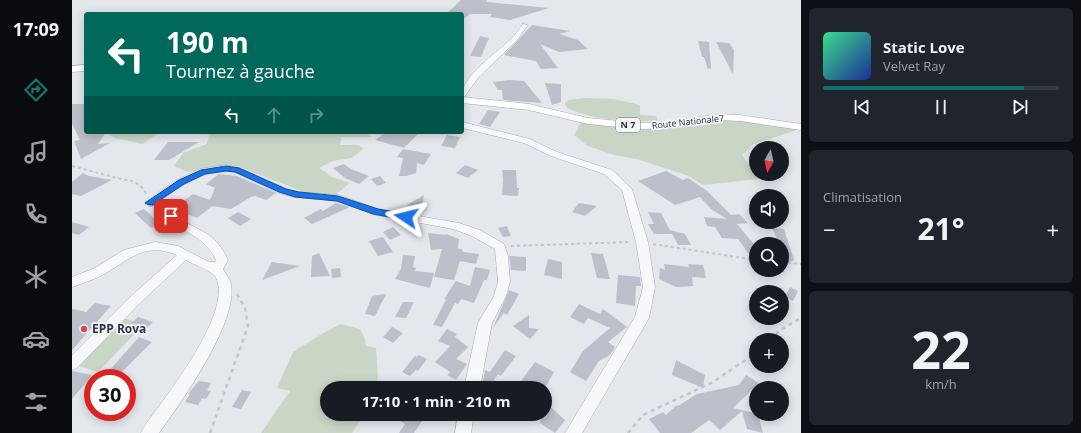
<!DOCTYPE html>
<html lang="fr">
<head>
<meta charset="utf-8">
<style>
  :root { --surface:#171b24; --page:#20242c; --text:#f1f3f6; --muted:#9ea1a6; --line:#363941; --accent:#0f766e }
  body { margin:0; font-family:"Open Sans",sans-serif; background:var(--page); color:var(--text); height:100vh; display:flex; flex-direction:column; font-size:15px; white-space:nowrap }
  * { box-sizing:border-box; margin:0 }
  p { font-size:13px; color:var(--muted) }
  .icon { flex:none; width:22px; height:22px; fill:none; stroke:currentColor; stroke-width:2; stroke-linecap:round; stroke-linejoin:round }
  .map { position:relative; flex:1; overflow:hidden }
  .sheet { display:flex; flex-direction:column; gap:8px; padding:8px; background:#0d0f14; width:280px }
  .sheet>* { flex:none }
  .banner { position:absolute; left:12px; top:12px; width:380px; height:122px; border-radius:4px; box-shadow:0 2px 10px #0003; background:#00695c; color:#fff; overflow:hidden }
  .needle { width:26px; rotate:188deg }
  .fabs { position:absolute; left:677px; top:141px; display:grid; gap:8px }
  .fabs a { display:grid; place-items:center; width:40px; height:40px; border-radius:50%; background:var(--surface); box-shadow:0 2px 10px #0003; font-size:20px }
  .speed { position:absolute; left:12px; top:369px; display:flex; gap:8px; font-size:20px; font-weight:700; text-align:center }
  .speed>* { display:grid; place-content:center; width:52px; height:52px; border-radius:50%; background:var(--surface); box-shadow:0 2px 10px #0003; line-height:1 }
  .speed .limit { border:6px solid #d22; background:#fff; color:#111 }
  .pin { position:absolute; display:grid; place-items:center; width:34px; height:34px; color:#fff; margin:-17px; border-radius:8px; box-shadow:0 2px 6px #0006 }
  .me { position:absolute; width:44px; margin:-22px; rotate:280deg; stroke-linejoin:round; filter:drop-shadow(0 0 3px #0008) }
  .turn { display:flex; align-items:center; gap:14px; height:84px; padding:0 16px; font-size:18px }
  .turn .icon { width:52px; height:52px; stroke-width:2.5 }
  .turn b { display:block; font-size:28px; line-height:34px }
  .lanes { display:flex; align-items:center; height:38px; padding:0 16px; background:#0003; justify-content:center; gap:20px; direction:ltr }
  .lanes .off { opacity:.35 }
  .big { font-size:30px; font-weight:700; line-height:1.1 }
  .sheet .widget { flex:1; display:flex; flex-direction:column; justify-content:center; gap:6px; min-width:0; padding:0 14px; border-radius:6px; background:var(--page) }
  .sheet .dial { align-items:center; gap:0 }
  .dial b { font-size:52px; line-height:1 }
  .song { display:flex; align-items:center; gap:12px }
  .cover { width:48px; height:48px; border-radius:6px; background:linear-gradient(135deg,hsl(150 70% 55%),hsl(230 70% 35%)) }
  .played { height:4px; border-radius:2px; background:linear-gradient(90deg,var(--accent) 85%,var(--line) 85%) }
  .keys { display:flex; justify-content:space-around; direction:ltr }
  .heat { display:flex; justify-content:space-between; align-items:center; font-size:22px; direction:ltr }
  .trip { position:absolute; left:248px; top:381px; width:232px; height:40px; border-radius:20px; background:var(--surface); box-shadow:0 2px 10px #0003; font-weight:700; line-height:40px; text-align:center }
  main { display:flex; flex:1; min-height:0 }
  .tabs { display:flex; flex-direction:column; width:72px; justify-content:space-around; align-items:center; background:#090b0e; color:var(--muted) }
  .tabs .icon { width:28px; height:28px }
  .tabs .on { color:var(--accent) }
  .tabs b { font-size:18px; color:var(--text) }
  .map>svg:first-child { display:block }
</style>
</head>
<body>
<main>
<nav class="tabs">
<b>17:09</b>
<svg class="icon on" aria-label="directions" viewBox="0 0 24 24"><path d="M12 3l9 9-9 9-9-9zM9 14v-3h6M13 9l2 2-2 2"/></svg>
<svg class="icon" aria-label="music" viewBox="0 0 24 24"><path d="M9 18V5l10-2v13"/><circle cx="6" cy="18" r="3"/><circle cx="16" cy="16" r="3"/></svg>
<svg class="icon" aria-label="phone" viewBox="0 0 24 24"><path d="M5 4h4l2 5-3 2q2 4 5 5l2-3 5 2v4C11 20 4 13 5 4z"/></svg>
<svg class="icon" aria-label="climate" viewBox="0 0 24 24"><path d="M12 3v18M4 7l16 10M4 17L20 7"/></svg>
<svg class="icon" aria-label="car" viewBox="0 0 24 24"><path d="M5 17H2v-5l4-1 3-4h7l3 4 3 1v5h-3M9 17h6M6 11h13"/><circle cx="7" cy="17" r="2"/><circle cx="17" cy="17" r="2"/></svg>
<svg class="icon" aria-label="filters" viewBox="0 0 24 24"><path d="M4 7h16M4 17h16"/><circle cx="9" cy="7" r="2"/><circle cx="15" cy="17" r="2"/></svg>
</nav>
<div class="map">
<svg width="729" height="433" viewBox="0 0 729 433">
  <rect width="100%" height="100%" fill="#e4e7ec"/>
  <path fill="#c9d6c5" d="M513,98L542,99L568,105V115L584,116L586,121C555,121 524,121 495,108L493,104L496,100Z
    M654,117L728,129L679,145L676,150L670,155L686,179L631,185L617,176L565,159L542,155L516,146L502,135L510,121L558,127Z
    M32,132H92L87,133L70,144L43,138Z
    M129,132H292L300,137H269L268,145H286L292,148L280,158L261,161L247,168L260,177L278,183L263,195L232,192L165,166H149L116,172L102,166L111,153L135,144L137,135Z
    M51,318L72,324L26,372L4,365Z
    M269,324L288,329L293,339L294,346L304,348L306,377L303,388H255V414H293L280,433H189L218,391L205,388L221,352L248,335Z"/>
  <path fill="#bbc0ca" d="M389,0H415L414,2L477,8L438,20L418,17L420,14H398L390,20V14L375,13Z
    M460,25L498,31L487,34L506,40L516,49L487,52L468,44L486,68L469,69L464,61L432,55Z
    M408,36L417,38L409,57L398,56Z
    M626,41L637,42L639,68L636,69L632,57H630Z
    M644,42L657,43L662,50L661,74Z
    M437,80L452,81L470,103L431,100L430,90H426L421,82Z
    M473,83L489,84V102L480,105Z
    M0,104H14V132H34L26,144L38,143L9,159L2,141L8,140L0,124Z
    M416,110L428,112L418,127L407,124Z
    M314,132H348L332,148L303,140Z
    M375,135L388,137L383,148L369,146Z
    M96,142H127L97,160H82Z
    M331,149L359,154L352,165L345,163L344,173L334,176H327L331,158L325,157Z
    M272,164L279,169L297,176L287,184L273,178L261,168Z
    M393,165L406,170L396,178L384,173Z
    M430,170H444L445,188H447L446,196L430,195L431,180Z
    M594,171L611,180L616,178L635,191L659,215L667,214L676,223L665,224L684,247V252L676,253L666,239L650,238L643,227L635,226L632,217L655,219L639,209L628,197L603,205L566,181Z
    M11,173L17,176L40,180L9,196L0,194V182Z
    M147,174L165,176L204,193L194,200L183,196L179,197L159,209L140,206L125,218L115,214L110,218L101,212L107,207L104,206L121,194L138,200L143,188L134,184Z
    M308,176L314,183L305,186L299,179Z
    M352,195L350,207L344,211L335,205Z
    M264,203L278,207L240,224L232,218L249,209L251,211Z
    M507,203L525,206L513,216L500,212Z
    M72,209L79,215L87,224L79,228L63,213Z
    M166,212L179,219L168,226L156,218Z
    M576,212L589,213L600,234H582L576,224H582Z
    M0,222L17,227L7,235L0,233Z
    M435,226L439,236L431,237L426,228Z
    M321,227L329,235L318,240L311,232Z
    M700,228L712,229L722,260L718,262L710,247V244H708Z
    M598,230L613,234L619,245H606Z
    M356,233L374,235V234L387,239L386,249H390L391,252L407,254L404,264L388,261L382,280L362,277L370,249L359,250Z
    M311,237L321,252L306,256L297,241Z
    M247,253L258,276L239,277L240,256Z
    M519,253L531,254L538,279L525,278Z
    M331,255L343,256L341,267L344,268L343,271L362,273L358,288L323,279L329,269Z
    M437,256L454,257V271L439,270Z
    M476,259L490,262V279L472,275Z
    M200,262L228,266L190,280Z
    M592,264L617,267L616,264L631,265L634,278L620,277L621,286L604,287L587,279L588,268L593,270Z
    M403,267L418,270L415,280H412L402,303L389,299L386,304L383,303L370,327L361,325L374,300L372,299L384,281L398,286Z
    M268,268L269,277L260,278L259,269Z
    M546,275L568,277L569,286H564L563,306L544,303Z
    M718,287L726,291L721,301L713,297Z
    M437,290L447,294L435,315L432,313L421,328Z
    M314,294L303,316L293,314L300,296Z
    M331,302H342L334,318L323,317Z
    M23,303L39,306L0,350V309L14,312Z
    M507,304L528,314L531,309L555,327L536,342L543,347L538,355L527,361L514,381L498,372L511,351L538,328L516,318L512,324L498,317Z
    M457,315V328L467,329L458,339L441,326Z
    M66,317L81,322L72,331L57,325Z
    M320,327L331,333L321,343L311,337Z
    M375,329L385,334L383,337L396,347L384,359L395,364L384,380L375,375L378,372L363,362L378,346L366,341Z
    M67,337L80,342L47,375L37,371Z
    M433,350L444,356L429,376L426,374L419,385L411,381L413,370L418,372Z
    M347,355L355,359L346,371L344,370L338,376L330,372L343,356L345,357Z
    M604,360L633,375L631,388L600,375Z
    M463,362L482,372L473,388H444Z
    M0,371L20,375L0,399Z
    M674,375L687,383L661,408L686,414L691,433L675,429L670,411L648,430L637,420L619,433H588L577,419L591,412L594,415L605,405L606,406L625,394L667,385Z
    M127,381L139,383L135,390L139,391L134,399L130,398L126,405L113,402L118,394H116Z
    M170,390L179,392L169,409L160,407Z
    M473,402L493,420L483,433L468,423L470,414H473Z
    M333,414H355L342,433H327L333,424L328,421Z"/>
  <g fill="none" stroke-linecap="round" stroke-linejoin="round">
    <g stroke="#a9aeb7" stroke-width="1">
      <path id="minor" d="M451,24L456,25L445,40L406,78L393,96H390C390,75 425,53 439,39C444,34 447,29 451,24Z
        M390,122L458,139L485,152L540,170L560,189L576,242L583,287L577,318L510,433H493L563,317L571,287L564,242L550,190L532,174L479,156L452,143L390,128Z
        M154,165L168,168L215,189L226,192L266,195L306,209L387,223L408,230L432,244L436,256L438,282L434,296L420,323L408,388H392L406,323L422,296L426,282L423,249L400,236L381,229L304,215L264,201L222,197L207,193L162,172L154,171L134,174L113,184L89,200C93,204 95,208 99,212C122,232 141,227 156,260L151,269C154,274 158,279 159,285C166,322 109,403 87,433H69C75,420 85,410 93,398C110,375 161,304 143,276C139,271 121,264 114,260L67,304L5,368L0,370V355L57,298L105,255C74,242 59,258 34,273C24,279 11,283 0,287V277L23,268L52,250L83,242L106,246L137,262H143L144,260C131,230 98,232 83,206H77L72,203L105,180L128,169Z
        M386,414H402L399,433H383Z"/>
    </g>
    <g stroke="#a3abb8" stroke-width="1">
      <path id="major" d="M14,65V71L0,72V66Z
        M390,97L457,104L516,118L567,123L597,122L647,114L668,115L729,124V130L668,121L647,120L597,128L567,129L516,124L457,110L390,103Z"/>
    </g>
    <path stroke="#c2c5cb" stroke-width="2" stroke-dasharray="3 3" stroke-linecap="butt" d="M0,166L53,180C63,180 70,186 75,195
      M581,244L684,260
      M439,246L558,242
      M710,262L729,264"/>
    <path stroke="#c2c5cb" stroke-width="2.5" stroke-dasharray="4 4" stroke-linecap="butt" d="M698,340L708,330L729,318
      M138,433L176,326L173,308L164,292
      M556,433L571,415L641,382L684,353"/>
    <use href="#minor" fill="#f7f8fa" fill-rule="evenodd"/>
    <use href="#major" fill="#fff" fill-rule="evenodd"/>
  </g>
  <path fill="#1a73e8" stroke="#114b97" d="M154,166L167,168L214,189L227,192L266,196L306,209L334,214L339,217L334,220L301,214L265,201L223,197L207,192L163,172L154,171L133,174L112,184L88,200L93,208L103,216L102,218C94,220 86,212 83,205H77L73,203L107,180L129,170Z"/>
  <circle fill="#d1495b" stroke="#f4f6f9" stroke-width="1.5" cx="12" cy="329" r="4"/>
  <g text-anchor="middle" stroke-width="3.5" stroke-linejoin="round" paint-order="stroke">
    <g font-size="9" fill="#2b3445" stroke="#f4f6f9">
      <text transform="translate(616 122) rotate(-6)" y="3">Route Nationale7</text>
    </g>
    <rect fill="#f4f6f9" stroke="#676e7b" stroke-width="1" x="544" y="118" width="24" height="14" rx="3"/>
    <g font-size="9" font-weight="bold" fill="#2b3445">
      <text x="556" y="128">N 7</text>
    </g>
    <g font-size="12" font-weight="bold" fill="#2b3445" stroke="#f4f6f9" text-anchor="start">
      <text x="20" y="333">EPP Rova</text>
    </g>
  </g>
</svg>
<div class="fabs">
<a><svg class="needle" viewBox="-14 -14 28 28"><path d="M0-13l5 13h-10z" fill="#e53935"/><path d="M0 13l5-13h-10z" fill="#9ea1a6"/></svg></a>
<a><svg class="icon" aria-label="sound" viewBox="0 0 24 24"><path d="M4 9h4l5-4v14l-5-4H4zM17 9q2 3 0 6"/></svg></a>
<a><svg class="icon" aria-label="search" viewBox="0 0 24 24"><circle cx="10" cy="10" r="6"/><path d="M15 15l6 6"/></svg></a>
<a><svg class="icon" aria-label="layers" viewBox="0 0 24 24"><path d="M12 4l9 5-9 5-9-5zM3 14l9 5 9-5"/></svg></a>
<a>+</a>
<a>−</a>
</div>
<div class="speed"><div class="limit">30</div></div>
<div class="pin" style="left:99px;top:216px;background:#d93025"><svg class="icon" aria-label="arrive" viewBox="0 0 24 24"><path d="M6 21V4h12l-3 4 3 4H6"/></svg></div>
<svg class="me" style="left:334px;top:217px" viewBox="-20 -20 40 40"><path d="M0-17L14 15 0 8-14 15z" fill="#1a73e8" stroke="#fff" stroke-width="4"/></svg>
<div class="trip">17:10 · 1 min · 210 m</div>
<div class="banner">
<div class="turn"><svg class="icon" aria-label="left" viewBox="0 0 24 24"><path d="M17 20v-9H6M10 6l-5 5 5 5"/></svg><div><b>190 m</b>Tournez à gauche</div></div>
<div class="lanes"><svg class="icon" aria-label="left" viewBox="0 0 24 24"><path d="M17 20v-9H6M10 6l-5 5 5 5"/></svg><svg class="icon off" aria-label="ahead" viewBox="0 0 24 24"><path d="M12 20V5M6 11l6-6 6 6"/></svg><svg class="icon off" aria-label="right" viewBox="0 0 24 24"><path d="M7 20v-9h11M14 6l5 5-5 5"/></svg></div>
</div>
</div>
<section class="sheet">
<div class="widget">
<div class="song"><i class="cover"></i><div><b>Static Love</b><p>Velvet Ray</p></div></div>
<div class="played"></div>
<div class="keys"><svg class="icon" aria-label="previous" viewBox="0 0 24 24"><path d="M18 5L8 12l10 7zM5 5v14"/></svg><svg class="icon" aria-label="pause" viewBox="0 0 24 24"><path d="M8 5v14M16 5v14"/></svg><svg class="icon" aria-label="next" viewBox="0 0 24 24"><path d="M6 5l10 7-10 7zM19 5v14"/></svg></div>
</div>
<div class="widget"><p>Climatisation</p>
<div class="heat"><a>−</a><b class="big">21°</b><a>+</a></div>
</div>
<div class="widget dial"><b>22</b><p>km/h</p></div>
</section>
</main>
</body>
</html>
